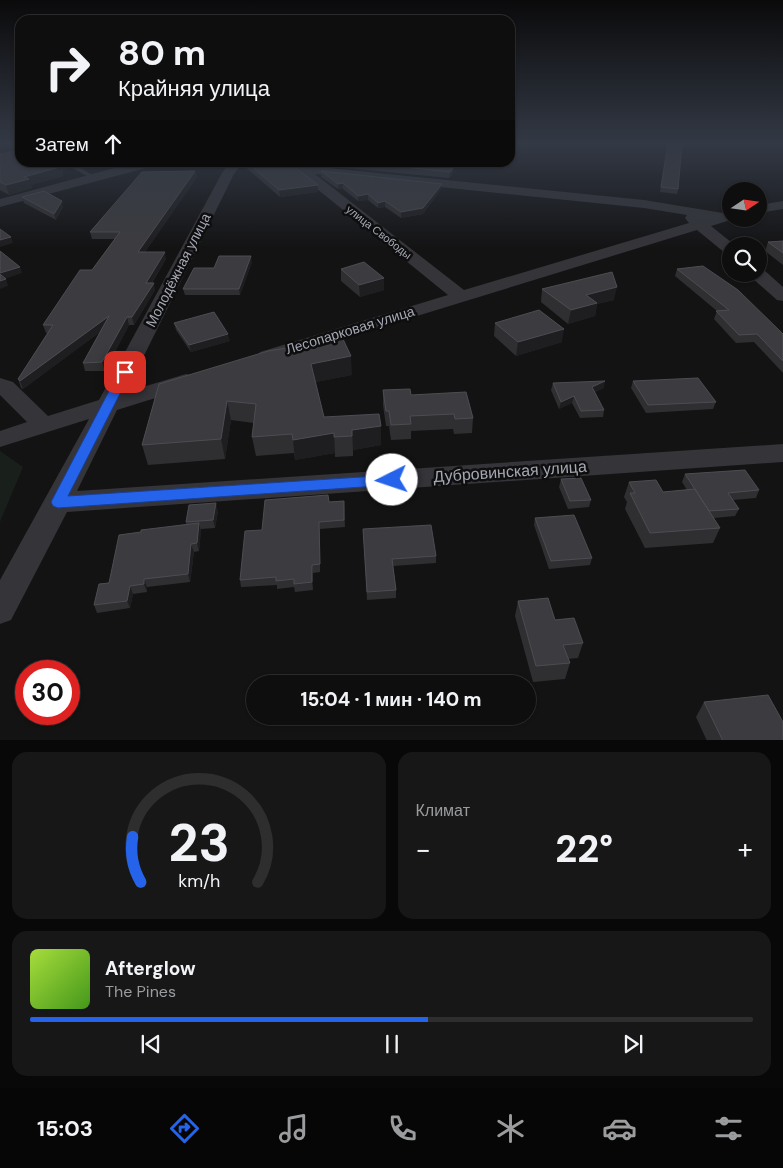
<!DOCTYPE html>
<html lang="ru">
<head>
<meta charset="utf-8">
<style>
  :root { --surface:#0e0e0f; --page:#171718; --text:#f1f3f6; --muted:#9b9c9e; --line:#2e2e2f; --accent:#2563eb }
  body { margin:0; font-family:"DM Sans",sans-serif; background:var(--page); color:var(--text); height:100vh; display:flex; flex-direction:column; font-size:19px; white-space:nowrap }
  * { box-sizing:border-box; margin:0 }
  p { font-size:16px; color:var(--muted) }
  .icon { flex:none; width:28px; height:28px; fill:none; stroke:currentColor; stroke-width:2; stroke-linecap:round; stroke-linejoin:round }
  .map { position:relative; height:740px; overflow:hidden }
  .sheet { display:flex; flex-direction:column; gap:12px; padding:12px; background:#080808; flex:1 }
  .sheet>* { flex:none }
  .banner { position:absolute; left:15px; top:15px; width:500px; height:152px; border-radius:15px; box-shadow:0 1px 4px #0004,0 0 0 1px var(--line); background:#0e0e0f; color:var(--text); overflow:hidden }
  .needle { width:32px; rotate:77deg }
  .controls { position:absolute; left:722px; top:182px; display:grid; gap:10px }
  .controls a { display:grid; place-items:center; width:45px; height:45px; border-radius:50%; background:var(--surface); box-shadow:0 1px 4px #0004,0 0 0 1px var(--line); font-size:25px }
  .speed { position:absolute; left:15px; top:660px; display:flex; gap:10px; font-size:25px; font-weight:700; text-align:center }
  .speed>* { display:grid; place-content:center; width:65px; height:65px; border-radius:50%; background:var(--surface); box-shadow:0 1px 4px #0004,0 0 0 1px var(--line); line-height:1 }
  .speed .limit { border:8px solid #d22; background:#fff; color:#111 }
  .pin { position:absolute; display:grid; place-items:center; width:42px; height:42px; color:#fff; margin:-21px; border-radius:10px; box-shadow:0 2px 8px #0006 }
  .me { position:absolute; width:55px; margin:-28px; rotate:266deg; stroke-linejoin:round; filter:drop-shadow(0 0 4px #0008) }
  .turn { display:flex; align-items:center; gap:18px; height:105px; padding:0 20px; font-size:22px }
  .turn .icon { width:65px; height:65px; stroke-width:2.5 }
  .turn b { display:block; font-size:35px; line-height:42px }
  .then { display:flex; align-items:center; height:48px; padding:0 20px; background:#0003; gap:10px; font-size:19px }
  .big { font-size:38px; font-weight:800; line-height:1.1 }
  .sheet .widget { flex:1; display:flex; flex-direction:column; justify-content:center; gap:8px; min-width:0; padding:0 18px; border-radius:15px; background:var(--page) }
  .sheet .dial { align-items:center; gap:0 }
  .dial svg { height:130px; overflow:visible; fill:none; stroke:var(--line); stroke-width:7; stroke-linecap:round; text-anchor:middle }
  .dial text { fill:var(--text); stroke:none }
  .song { display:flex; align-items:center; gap:15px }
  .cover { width:60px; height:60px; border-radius:8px; background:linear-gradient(135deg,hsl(80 70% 55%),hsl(100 70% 35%)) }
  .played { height:5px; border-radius:2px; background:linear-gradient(90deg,var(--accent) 55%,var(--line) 55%) }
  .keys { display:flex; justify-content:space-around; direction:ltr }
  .heat { display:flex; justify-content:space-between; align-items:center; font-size:28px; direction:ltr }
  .sheet .tiles { flex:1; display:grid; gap:12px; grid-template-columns:1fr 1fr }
  .widget:last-child { grid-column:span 2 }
  .trip { position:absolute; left:246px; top:675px; width:290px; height:50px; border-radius:25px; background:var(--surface); box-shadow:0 1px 4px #0004,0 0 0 1px var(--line); font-weight:800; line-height:50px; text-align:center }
  .tab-bar { display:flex; height:80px; justify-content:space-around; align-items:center; background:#060606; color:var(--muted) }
  .tab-bar .icon { width:35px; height:35px }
  .tab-bar .on { color:var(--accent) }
  .tab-bar b { font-size:22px; color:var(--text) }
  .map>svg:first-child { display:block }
</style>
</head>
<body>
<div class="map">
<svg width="783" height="741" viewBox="0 0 783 741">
  <rect width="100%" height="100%" fill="#131314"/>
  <path fill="#191f1b" d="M0,451L23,467L0,522Z"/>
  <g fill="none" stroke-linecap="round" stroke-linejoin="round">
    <path fill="#343439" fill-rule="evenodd" d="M62,162H71L97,178L92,179Z"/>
    <path fill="#343439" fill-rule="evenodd" d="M137,162H159L157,165L0,207V199Z
      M230,162H243L234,174L126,392L186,374L194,376L197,381L194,386L117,410L77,491L783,444V462L67,512L11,620L0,624V580L89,419L0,447V431L27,422L0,395V378L13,382L48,416L99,400L222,173Z
      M274,162H294L318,167L644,200L723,213L731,211V219H734L711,226L736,246H731V255L725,253L697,230L267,362L260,360L257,356L260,352L448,295L295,171ZM315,174L644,208L687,215L685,218L689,223L464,290Z
      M783,201V209L759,213V205Z
      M759,269L764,270L783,287V301L777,300L752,278L750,274H759Z"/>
  </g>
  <path fill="#2f2f32" d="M667,144H682L678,189L677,194L660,192Z
    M0,154L70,168L62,170L63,176L31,185L32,188L9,195L0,190Z
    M75,162H96L81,166Z
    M217,162H227L224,167Z
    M242,162H285L318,192L280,197L243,165Z
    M306,162H443V167L453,168L452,175L449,178L318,165Z
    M195,171L197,177L145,252L166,259L152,283L155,290L134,325H129L105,371H85L83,363L100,332L23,389L21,388L18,379L48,333H46L43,325L92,270L115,239H92L90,232Z
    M321,171L442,184L441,189L423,214L401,218L385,207L378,208L368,200L358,201L343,189H338L321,177Z
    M22,197L63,207L56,220L24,203Z
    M783,241V265L765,251L768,242Z
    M252,262L240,295H185L183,289L214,268Z
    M341,269L384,278V290L360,297L341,281Z
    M677,269L783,334V373L754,342L736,343L714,319L717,311L675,276Z
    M542,289L614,300L597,304L595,316L568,324L541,302Z
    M174,323L230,341L191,352L176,330Z
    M495,323L562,342L516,356L494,336Z
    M352,375L315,382L324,417L381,426V445L353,450V456L335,457V453L295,460L294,453L256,456L252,437L254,423L231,420L225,459L148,465L142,445L159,384Z
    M633,381L716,402L713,409L646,413L631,388Z
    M553,383L604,388L595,392L604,410L603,417L580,418L572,403L559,409L551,390Z
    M383,390L411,395L473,418L472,433L454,434L453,429L411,431V439L391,440L389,426H386L383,405Z
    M685,474L759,490L756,498L733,500L739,509L735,516L714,518L720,528L713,543L645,548L625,509L627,502L624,497L629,482L663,492L687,490L682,482Z
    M561,479L591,500L589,507L568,509L559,487Z
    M344,501L345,527L320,529V572L313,573V590L295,592L294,587L277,589V585L241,587L240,580L262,530L329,502Z
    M218,511L215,528L201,529L199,551L194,552L190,582L147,587V592L133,594L130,608L97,613L94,605L141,532L186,524V522Z
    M535,518L592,558L590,565L549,569L534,525Z
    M363,529L436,556V563L393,566L396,590V598L367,600Z
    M518,601L555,620L583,643L578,658L568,659L570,663L565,679L533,682L515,616Z
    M704,702L783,741H707L696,717Z"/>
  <path fill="#1e1e20" d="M60,162H68L70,168L62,170L63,176L31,185L32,188L9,195L6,185L24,177Z
    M80,162H96L81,166Z
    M439,162H443V167L438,170Z
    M453,168L452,175L449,178L450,172Z
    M195,171L197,177L140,259L138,252Z
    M343,183V189H338V184Z
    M442,184L441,189L423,214L401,218V212Z
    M318,185V192L280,197L279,190Z
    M368,194V200L358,201V196Z
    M62,201L63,207L56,220L54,214Z
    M385,201V207L378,208V203Z
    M11,237L13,243L0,247V240Z
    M165,252L166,259L147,290L146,283Z
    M251,256L252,262L240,295L239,289Z
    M20,267L22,273L2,280L0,273Z
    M384,278V290L360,297L359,285Z
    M6,279L8,286L0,289V281Z
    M154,283L155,290L134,325L132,317Z
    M617,287L614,300L597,304L595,316L568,324L571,310L586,295Z
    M109,316L111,324L23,389L20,381Z
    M127,317L129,325L105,371L102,362Z
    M564,329L562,342L516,356L518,342Z
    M228,334L230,341L191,352L189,345Z
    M351,356L352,375L312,383L311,364Z
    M605,381L604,388L591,394L592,387Z
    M574,396L572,403L559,409L561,402Z
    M227,401L231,420L225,459L221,439Z
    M381,426V445L353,450L352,430Z
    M334,433L335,453L295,460L293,440Z
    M216,503L218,511L215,528L213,520Z
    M319,522L320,529V572V564Z
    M199,523L201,531L199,551L197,543Z
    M191,544L194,552L190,582L188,574Z
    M312,565L313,573V590L312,582Z
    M144,579L147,587V592L144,584Z
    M130,586L133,594L130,608L127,601Z"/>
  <path fill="#3c3c40" stroke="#4c4d52" d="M668,144H682L678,189L661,187Z
    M20,150V162H60V167L24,177L29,179L6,185L0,182V154Z
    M246,162H285L293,166L318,185L279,190Z
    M357,162H441L438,166L453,168L450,172Z
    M195,171L138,252H165L146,283H154L132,317H127L102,362L83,363L109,316L20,381L18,379L53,325H43L80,270H92L120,232H90L142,172Z
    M321,171L442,184L423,208L401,212L385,201L378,203L368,194L358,196L343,183L338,184Z
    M44,191L62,201L54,214L22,197Z
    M0,229L11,237L0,240Z
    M783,241V253L768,242Z
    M0,251L20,267L0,273Z
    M219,256H251L239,289H183L194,268H214Z
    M364,262L384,278L359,285L341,269Z
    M703,266L738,290L783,334V361L757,334L739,335L716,311L729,310L677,269Z
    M612,272L617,287L586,295L597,303L571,310L542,289Z
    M0,274L6,279L0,281Z
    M539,310L564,329L518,342L495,323Z
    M214,312L228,334L189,345L174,323Z
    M343,339L351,356L311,364L324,417L379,414L381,426L352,430V436L334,437V433L293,440L292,434L252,437L256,404L227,401L221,439L142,445L159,384L268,351Z
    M698,378L716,402L648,405L633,381Z
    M605,381L592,387L604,410L581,411L574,396L561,402L553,383Z
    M410,389L411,395L466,392L473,418L455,419L454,414L410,416L411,424L391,425L389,411H386L383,390Z
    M745,470L759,490L728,493L739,509L709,511L685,474Z
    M581,478L591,500L570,501L561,479Z
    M656,480L663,492L695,489L720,528L650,533L630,493H635L629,482Z
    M328,495L329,502L344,501V520L319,522L320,564L312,565V582L294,584V579L276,581V577L240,580L245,531L262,530L265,500Z
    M216,503L213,520L186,522L189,505Z
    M574,515L592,558L551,561L535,518Z
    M199,523L197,543L191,544L188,574L144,579V584L130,586L127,601L94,605L99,584L109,583L119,535L141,532V530Z
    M431,525L436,556L392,559L396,590L367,592L363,529Z
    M548,598L555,620L574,618L583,643L563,645L570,663L536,666L518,601Z
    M768,695L783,722V741H723L704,702Z"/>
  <linearGradient id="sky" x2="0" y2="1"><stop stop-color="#0a0a0b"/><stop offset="0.58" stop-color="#333945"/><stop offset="1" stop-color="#333945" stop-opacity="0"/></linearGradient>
  <rect width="783" height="248" fill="url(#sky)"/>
  <path fill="#2563eb" stroke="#184099" d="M125,368L131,372L68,496L392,475L397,477L399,480L397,484L392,485L58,508L53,506L51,502L119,372Z"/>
  <g text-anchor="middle" stroke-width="5" stroke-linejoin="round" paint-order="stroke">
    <g font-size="11" fill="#a5a8b4" stroke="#0e0e0f">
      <text transform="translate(379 232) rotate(38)" y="4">улица Свободы</text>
    </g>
    <g font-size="14" fill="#a5a8b4" stroke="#0e0e0f">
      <text transform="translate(178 270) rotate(-63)" y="5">Молодёжная улица</text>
      <text transform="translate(350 330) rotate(-17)" y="5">Лесопарковая улица</text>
    </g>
    <g font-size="16" fill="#a5a8b4" stroke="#0e0e0f">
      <text transform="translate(510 471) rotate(-4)" y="6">Дубровинская улица</text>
    </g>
  </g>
</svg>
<div class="controls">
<a><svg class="needle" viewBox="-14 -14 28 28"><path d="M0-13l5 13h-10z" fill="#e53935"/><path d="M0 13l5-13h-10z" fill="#9b9c9e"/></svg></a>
<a><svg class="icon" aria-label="search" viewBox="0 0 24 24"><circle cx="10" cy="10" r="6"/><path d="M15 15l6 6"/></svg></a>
</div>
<div class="speed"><div class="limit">30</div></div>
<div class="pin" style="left:125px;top:372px;background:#d93025"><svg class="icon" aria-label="arrive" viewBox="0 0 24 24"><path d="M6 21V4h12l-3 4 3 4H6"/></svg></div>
<svg class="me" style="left:392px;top:480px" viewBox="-20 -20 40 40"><circle r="19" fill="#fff"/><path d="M0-13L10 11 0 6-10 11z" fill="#2563eb"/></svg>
<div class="trip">15:04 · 1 мин · 140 m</div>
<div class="banner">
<div class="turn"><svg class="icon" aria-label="right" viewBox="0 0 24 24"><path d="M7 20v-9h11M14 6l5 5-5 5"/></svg><div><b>80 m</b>Крайняя улица</div></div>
<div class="then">Затем<svg class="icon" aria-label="ahead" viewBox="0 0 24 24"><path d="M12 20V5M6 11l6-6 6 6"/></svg></div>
</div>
</div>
<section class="sheet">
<div class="tiles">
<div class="widget dial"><svg viewBox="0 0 100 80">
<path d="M14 69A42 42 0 1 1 86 69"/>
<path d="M14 69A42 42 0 0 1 9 41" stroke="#2563eb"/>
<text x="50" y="56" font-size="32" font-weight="700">23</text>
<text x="50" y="72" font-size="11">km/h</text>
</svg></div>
<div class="widget"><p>Климат</p>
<div class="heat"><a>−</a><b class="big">22°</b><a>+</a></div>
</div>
<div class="widget">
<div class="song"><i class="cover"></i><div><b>Afterglow</b><p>The Pines</p></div></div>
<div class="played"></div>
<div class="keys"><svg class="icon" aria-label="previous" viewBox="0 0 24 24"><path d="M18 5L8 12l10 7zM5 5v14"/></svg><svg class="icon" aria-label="pause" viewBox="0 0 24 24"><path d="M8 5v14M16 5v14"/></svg><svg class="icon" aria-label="next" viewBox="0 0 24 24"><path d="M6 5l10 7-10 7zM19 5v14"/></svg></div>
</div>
</div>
</section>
<nav class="tab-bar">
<b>15:03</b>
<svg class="icon on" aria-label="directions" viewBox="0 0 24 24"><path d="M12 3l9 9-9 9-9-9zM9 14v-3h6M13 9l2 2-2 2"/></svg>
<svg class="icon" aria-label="music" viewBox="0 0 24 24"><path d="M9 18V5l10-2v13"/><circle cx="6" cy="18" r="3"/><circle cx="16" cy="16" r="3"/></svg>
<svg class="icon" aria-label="phone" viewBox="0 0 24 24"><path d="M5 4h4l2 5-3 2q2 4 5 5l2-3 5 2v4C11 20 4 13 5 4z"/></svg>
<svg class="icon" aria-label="climate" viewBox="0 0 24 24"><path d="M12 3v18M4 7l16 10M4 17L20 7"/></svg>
<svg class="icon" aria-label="car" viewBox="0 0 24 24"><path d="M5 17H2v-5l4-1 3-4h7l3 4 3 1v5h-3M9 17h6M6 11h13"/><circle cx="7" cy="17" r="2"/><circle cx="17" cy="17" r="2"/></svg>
<svg class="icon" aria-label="filters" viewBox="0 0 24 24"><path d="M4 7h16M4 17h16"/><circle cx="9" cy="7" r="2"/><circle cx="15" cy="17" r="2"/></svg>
</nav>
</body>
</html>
